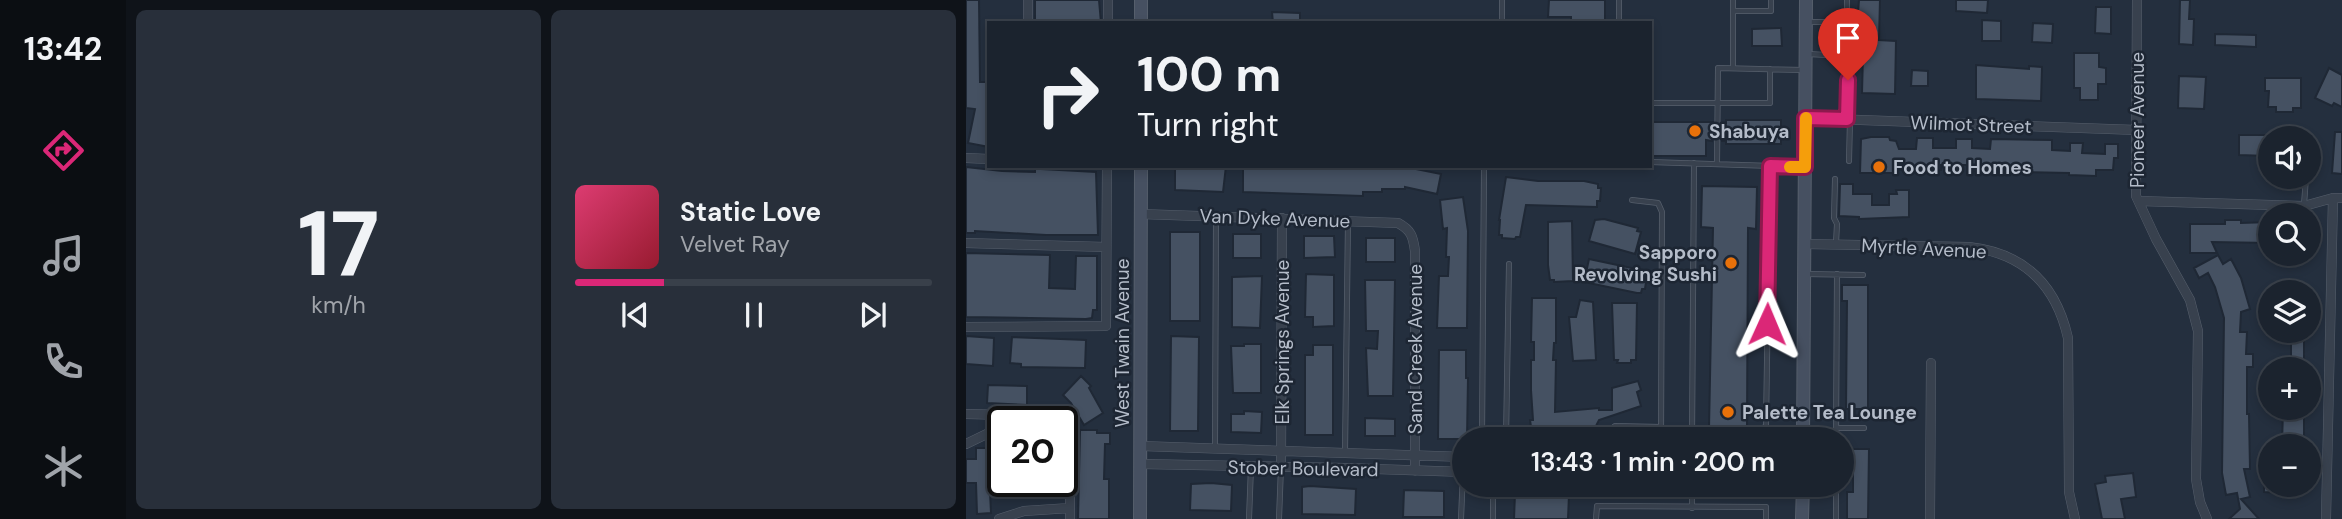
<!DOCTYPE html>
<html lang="en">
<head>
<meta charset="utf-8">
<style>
  :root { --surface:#1b232e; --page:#282f3a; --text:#f1f3f6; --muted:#a0a4aa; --line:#39404a; --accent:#db2777 }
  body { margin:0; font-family:"DM Sans",sans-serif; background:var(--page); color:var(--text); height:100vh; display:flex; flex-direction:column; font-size:26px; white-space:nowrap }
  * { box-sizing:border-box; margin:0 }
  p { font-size:23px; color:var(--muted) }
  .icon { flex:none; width:38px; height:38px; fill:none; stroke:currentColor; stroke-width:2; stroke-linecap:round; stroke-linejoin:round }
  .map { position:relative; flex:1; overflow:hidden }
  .sheet { display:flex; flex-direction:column; gap:10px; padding:10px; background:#0f1319; width:840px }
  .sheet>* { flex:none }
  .banner { position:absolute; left:21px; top:21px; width:665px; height:147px; border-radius:0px; box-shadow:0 4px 10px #0003,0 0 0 2px var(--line); background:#1b232e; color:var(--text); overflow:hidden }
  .controls { position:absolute; left:1292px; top:126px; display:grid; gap:14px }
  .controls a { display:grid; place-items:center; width:63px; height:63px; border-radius:50%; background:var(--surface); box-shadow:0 4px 10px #0003,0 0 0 2px var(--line); font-size:35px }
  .speed { position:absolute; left:21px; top:406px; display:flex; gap:14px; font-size:35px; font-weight:700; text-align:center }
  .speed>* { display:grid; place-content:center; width:91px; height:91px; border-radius:50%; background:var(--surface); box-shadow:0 4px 10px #0003,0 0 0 2px var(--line); line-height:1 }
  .speed .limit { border:4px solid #111; border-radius:10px; background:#fff; color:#111 }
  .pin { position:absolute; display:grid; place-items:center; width:60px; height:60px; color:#fff; margin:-72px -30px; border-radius:50% 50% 50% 0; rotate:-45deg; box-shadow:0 0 7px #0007 }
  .pin .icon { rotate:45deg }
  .me { position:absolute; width:77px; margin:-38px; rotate:1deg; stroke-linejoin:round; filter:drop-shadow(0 0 5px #0008) }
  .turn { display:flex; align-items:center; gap:24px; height:147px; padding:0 35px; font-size:32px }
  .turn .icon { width:91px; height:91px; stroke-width:2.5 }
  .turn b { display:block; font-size:49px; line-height:60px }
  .sheet .tile { flex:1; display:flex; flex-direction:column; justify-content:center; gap:10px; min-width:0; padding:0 24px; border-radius:10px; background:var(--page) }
  .sheet .dial { align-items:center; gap:0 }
  .dial b { font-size:91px; line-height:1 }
  .song { display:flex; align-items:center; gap:21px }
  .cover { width:84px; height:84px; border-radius:10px; background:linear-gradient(135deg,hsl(340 70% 55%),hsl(350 70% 35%)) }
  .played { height:7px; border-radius:4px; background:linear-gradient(90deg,var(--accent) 25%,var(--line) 25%) }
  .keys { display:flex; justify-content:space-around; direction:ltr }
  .sheet .tiles { flex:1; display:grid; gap:10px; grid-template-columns:repeat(2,1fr) }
  .trip { position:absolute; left:486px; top:427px; width:402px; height:70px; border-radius:35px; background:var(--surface); box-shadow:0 4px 10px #0003,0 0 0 2px var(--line); font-weight:600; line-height:70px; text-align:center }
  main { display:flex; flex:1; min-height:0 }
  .tab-bar { display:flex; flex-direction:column; width:126px; justify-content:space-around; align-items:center; background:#0b0e12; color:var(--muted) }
  .tab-bar .icon { width:49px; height:49px }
  .tab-bar .active { color:var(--accent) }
  .tab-bar b { font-size:32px; color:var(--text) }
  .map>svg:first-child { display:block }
</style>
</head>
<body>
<main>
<nav class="tab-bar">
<b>13:42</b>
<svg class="icon active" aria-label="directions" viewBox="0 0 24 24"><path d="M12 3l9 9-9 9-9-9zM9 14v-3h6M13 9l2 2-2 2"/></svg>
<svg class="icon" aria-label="music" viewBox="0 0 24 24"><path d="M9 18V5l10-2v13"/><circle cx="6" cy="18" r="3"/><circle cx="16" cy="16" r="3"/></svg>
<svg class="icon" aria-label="phone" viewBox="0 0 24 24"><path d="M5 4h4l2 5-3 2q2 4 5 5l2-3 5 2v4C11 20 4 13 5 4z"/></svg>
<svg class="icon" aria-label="climate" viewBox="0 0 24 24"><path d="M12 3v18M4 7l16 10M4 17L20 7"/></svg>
</nav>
<section class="sheet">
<div class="tiles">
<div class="tile dial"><b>17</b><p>km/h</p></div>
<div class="tile">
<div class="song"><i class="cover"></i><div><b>Static Love</b><p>Velvet Ray</p></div></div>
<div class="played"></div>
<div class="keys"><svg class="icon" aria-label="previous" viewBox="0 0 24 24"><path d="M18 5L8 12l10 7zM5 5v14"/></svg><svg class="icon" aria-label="pause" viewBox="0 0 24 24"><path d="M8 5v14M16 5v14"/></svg><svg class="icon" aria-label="next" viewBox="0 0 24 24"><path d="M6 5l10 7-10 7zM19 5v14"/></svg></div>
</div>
</div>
</section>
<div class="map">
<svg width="1376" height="519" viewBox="0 0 1376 519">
  <rect width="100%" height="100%" fill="#242f3e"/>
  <path fill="#455162" stroke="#1f2835" stroke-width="2" d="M0,0H13L14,82H23V147L2,143L9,109L0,108Z
    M69,0H133L135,23H69Z
    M583,0H639V23H605V17H582Z
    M893,0H914L913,40L930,41L929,94L896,93L897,54H889V35H884L886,12H892Z
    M990,0H1022L1021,13L990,11Z
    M1214,0H1224L1223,19H1228L1227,45L1213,44Z
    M1130,7H1145V34L1129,33Z
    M306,12L334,13V23H307Z
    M1016,20L1035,21V41H1016Z
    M1067,23L1087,24L1086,43L1066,42Z
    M815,28L816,46H786V29Z
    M1249,34L1290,35V47L1249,45Z
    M1108,53H1133V67L1140,68V84H1132V100H1114V88H1108Z
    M1010,65L1063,69V66L1076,67L1075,101L1010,99Z
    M1363,68L1376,75V107L1368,103L1366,106L1349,98Z
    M946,70L962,71V86H945Z
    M1213,76L1240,77L1238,109L1212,108Z
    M1299,78H1335V108H1327V112H1310V107H1302L1303,91H1299Z
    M760,120H815V144H760V141H756V123H760Z
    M684,122H747L746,141L740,140V156H684Z
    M1369,132H1376V174L1366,173Z
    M1273,135H1301V156L1273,155Z
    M905,137H923L924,140L930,141L933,149H950L951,138H967V148H990V139H1006V148L1024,149L1025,139L1086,140V150L1104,151V143H1117L1116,153L1139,154V144H1152V158H1148L1147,170H1130V176L1103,175V173L1002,171L1003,165H975V170L932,169V173H894L895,139Z
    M209,166H260L257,192L209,190Z
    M277,166L445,168L475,174L471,194L439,187V189H416V192H397V196L306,193L277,192Z
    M0,167L36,171L69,172V169H75L130,172L132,235H80L9,231V233H0Z
    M540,177L572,181H618L632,184V188H635L634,201H631V207L560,205L554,237H550L549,239L536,238V235H533L534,220H533Z
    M874,184H887V194H906V205H923V194H931L930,190H943V217L893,219V217L873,216Z
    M736,186L791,187L790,229L782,228L781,428H743L747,228L735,227Z
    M497,197L502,231L501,328H471L473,276H482L483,257H480L481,228L477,229L474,200Z
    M638,219L672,228L671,231L675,232L669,254L623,241L629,220Z
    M1259,220H1275V223L1304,222V243L1246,242L1251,253H1224V224H1259Z
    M606,221L607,281L588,282V280H584L582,265V222Z
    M204,232H234V321H204Z
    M267,234H295V258H267Z
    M338,236H368L369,257L338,258Z
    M400,238H429V262H400Z
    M0,253L84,255L83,288L109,289L110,256H131V310H127L126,318L120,319L0,317Z
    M1252,255L1257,264L1265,259L1275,278L1284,309L1275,312L1274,332H1281L1280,354H1287V367H1281V414H1283L1284,469H1278L1284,497L1275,499L1293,519H1263L1274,509L1271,493L1260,495L1256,473L1258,318L1249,287L1242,273L1233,278L1228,268Z
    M623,259L680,271L679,275H681L679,289H676L675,293H671L618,282Z
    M340,274L368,275V326L347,327V317H339Z
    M296,276L294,328L266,327V277Z
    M399,280H429L427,396H402L400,348L411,349L412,331H400Z
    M876,285H902V409H880L881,301H876Z
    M566,298H590V343H588L587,360H590L589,412L633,408V410H646V388L672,381L675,390L671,392L675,406L633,420L626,434L570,438L569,434H566L564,420H567L565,390V360H568V342H565Z
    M614,300L627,302L630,360L607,361L603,317H610Z
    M646,303H671L670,360H665V363H651L652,360H648Z
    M1325,331H1338V369H1311L1312,360H1325Z
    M0,336L28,338L27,366L0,364Z
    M205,336L233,337L232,431H204Z
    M46,337L120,340L119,368L55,367V364L44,363Z
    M278,344H295V393H267L265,346H278Z
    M347,345H367V435H339V355H347Z
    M473,350H500V378H502L501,439H472Z
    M115,376L125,386L123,388L137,413L118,425L105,403L97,395Z
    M22,385L61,386V405L21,403Z
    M1317,408H1327L1326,415H1338V446H1316Z
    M278,411L296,412L295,433L265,432V414H278Z
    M399,418L429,419V436H399Z
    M114,430H131V433H144V444H139L138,479H143V519H112Z
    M10,448H37V469H23L25,513L11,514L10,483H0V459H10Z
    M881,449H903L902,519H881V492H887V471H881Z
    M1167,473L1170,497L1155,499L1159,519H1136L1129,484L1140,482L1139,476Z
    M49,481H92V496L49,498Z
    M245,483L266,485L265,511L224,510L225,484Z
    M1298,485H1337L1336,494L1298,492Z
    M344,486L390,489L389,515L336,514V487Z
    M438,490L478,491V517H437Z
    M557,492L603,495L602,519H548L549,493Z"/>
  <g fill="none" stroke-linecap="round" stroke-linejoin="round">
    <g stroke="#565f6c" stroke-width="6">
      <path id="lane" d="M536,0V23
        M653,0V23
        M767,11H805V0
        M840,22H881V0
        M841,54L883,56L881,119
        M767,68V0
        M684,103H804V69
        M883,161L884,120
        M684,162L838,167
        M751,164L752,68L839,70
        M869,179L868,218L871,224L870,243
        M666,200L692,203L696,212L695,439
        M1338,205L1340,177
        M839,274L897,275
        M870,428H898
        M726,435L787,436L800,426L804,166
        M516,439L518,166
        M540,439L543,264
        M640,439V434L649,426L695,427
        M726,439L728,163
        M870,439L871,274
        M249,447L250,217
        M379,453L382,222
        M726,508V485
        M283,519L285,467
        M313,519L315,467
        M495,519L497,472
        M527,519V485
        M630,519L631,506L800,507V519
        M870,519V485"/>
    </g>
    <g stroke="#565f6c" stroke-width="10">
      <path id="street" d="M62,0V23
        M1171,0L1170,196L1190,239L1224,300L1232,331L1230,479L1234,502L1241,519
        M142,23V0
        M839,118L1171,130
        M0,158L23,159
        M1173,201L1338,206L1367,198H1376
        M174,214L432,223C445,230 447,236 449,251V471
        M0,243L140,247
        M839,244L1003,247C1058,253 1090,285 1102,338L1103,492L1109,519
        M0,327L140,326L141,166
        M0,414L87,416C98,419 102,423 104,434V519
        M0,444L37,426
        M175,446L499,457
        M175,464L379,468L499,472
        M315,466L316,218
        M33,519L58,511L104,508
        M964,519L965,363
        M1360,519L1367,198"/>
    </g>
    <g stroke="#565f6c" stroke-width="14">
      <path id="secondary" d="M175,23V0
        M837,439L840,0
        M174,519L175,166
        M836,519L837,485"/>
    </g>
    <use href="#lane" stroke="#38414e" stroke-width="4.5"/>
    <use href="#street" stroke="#38414e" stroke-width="9"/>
    <use href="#secondary" stroke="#465061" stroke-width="12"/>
  </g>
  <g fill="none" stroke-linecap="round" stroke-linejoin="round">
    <g stroke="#8e194d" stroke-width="18">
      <path id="route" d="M801,324L804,166L839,167V118L881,119L882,80"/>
    </g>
    <use href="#route" stroke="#db2777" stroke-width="12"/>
    <path stroke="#f59e0b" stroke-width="12" d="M824,167H839L840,118"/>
  </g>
  <g fill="#e8710a" stroke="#1d2633" stroke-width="2.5">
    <circle cx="729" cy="131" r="7"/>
    <circle cx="913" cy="167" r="7"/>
    <circle cx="765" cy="263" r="7"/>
    <circle cx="762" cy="412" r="7"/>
  </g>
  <g text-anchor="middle" stroke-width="5" stroke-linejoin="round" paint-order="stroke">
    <g font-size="19" fill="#b4bcc9" stroke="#1d2633">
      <text transform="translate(1171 120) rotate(-90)" y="7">Pioneer Avenue</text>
      <text transform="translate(1005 124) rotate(2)" y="7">Wilmot Street</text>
      <text transform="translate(309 218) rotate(2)" y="7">Van Dyke Avenue</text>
      <text transform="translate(958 248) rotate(3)" y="7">Myrtle Avenue</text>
      <text transform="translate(316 342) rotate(-90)" y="7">Elk Springs Avenue</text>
      <text transform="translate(156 343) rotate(-90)" y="7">West Twain Avenue</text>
      <text transform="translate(449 349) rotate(-90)" y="7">Sand Creek Avenue</text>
      <text transform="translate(337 468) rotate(1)" y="7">Stober Boulevard</text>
    </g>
    <g font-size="19" font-weight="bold" fill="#b4bcc9" stroke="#1d2633" text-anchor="start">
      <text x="743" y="138">Shabuya</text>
      <text x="927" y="174">Food to Homes</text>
      <text x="751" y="259" text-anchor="end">Sapporo<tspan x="751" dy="22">Revolving Sushi</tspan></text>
      <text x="776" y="419">Palette Tea Lounge</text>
    </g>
  </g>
</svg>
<div class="controls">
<a><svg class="icon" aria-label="sound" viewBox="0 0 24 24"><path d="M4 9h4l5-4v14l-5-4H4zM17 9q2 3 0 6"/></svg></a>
<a><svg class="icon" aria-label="search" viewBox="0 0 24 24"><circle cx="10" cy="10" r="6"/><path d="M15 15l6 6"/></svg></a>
<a><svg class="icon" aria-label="layers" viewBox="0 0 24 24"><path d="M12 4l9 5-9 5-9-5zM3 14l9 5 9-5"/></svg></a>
<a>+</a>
<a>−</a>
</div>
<div class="speed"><div class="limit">20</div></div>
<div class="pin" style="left:882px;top:80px;background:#d93025"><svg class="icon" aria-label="arrive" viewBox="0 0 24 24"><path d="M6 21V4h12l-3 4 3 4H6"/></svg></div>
<svg class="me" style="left:801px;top:324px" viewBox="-20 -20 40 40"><path d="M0-17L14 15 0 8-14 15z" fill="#db2777" stroke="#fff" stroke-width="4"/></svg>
<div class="trip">13:43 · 1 min · 200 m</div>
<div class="banner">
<div class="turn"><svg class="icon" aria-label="right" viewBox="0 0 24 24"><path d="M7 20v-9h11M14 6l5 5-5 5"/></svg><div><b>100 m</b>Turn right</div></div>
</div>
</div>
</main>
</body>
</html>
